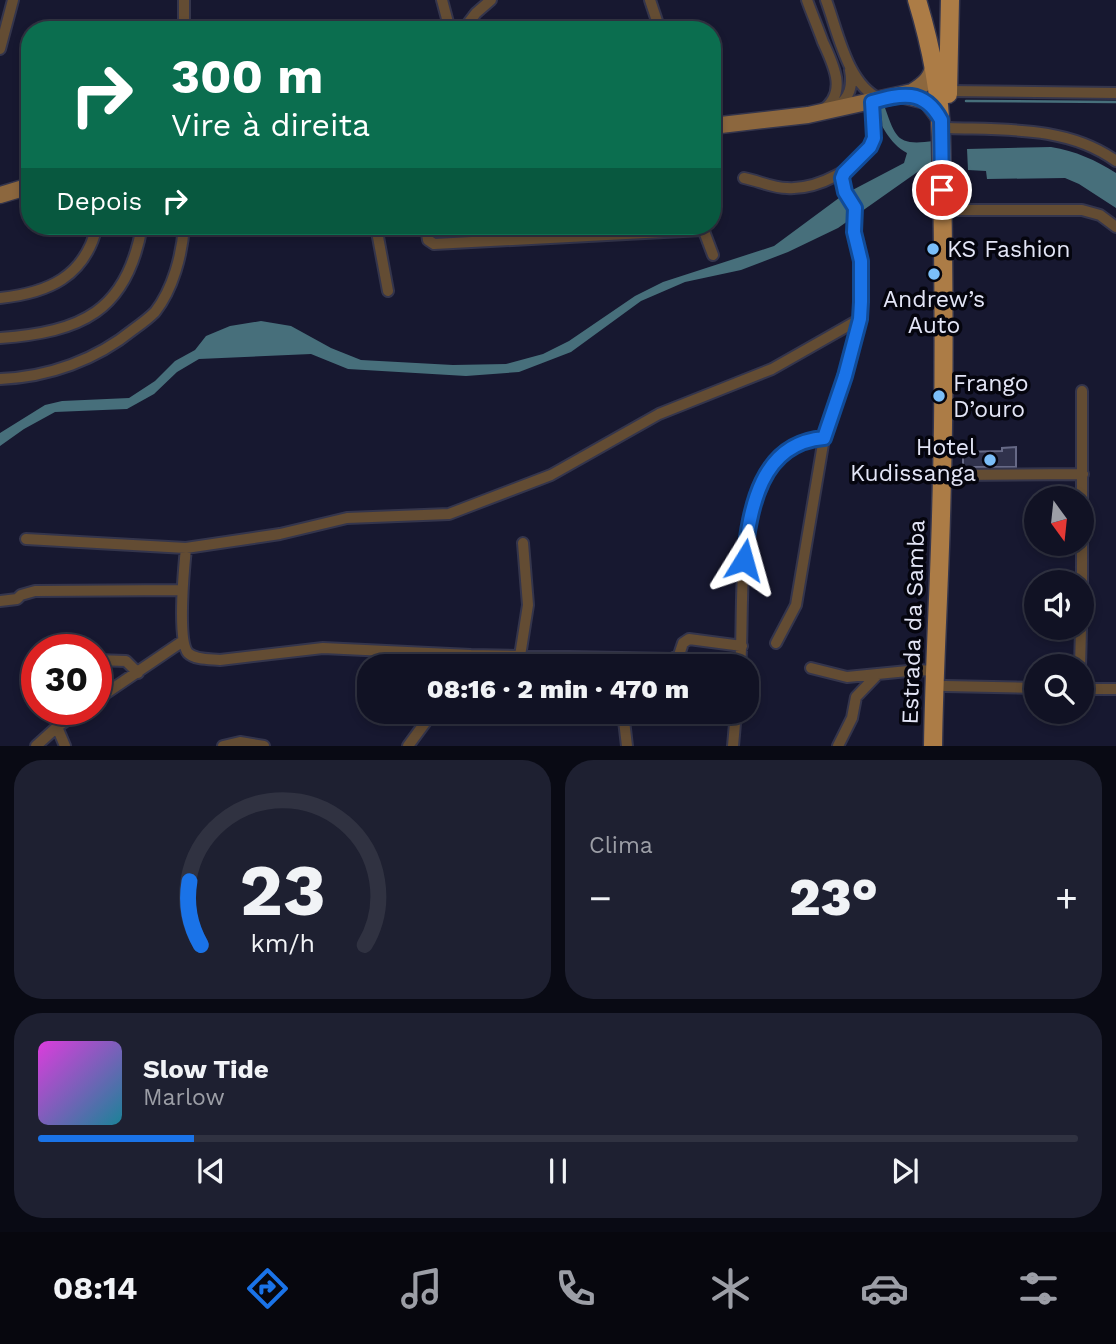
<!DOCTYPE html>
<html lang="pt">
<head>
<meta charset="utf-8">
<style>
  :root { --surface:#111224; --page:#1e2031; --text:#f1f3f6; --muted:#9c9ea6; --line:#303241; --accent:#1a73e8 }
  body { margin:0; font-family:"Work Sans",sans-serif; background:var(--page); color:var(--text); height:100vh; display:flex; flex-direction:column; font-size:26px; white-space:nowrap }
  * { box-sizing:border-box; margin:0 }
  p { font-size:23px; color:var(--muted) }
  .icon { flex:none; width:38px; height:38px; fill:none; stroke:currentColor; stroke-width:2; stroke-linecap:round; stroke-linejoin:round }
  .map { position:relative; height:746px; overflow:hidden }
  .details { display:flex; flex-direction:column; gap:14px; padding:14px; background:#090a14; flex:1 }
  .details>* { flex:none }
  .top-card { position:absolute; left:21px; top:21px; width:700px; height:214px; border-radius:28px; box-shadow:0 4px 10px #0003,0 0 0 2px var(--line); background:#0b6e4f; color:#fff; overflow:hidden }
  .needle { width:46px; rotate:165deg }
  .fabs { position:absolute; left:1024px; top:486px; display:grid; gap:14px }
  .fabs a { display:grid; place-items:center; width:70px; height:70px; border-radius:50%; background:var(--surface); box-shadow:0 4px 10px #0003,0 0 0 2px var(--line); font-size:35px }
  .speed { position:absolute; left:21px; top:634px; display:flex; gap:14px; font-size:35px; font-weight:700; text-align:center }
  .speed>* { display:grid; place-content:center; width:91px; height:91px; border-radius:50%; background:var(--surface); box-shadow:0 4px 10px #0003,0 0 0 2px var(--line); line-height:1 }
  .speed .limit { border:10px solid #d22; background:#fff; color:#111 }
  .pin { position:absolute; display:grid; place-items:center; width:60px; height:60px; color:#fff; margin:-30px; border:4px solid #fff; border-radius:50%; box-shadow:0 2px 7px #0007 }
  .me { position:absolute; width:77px; margin:-38px; rotate:8deg; stroke-linejoin:round; filter:drop-shadow(0 0 5px #0008) }
  .turn { display:flex; align-items:center; gap:24px; height:147px; padding:0 35px; font-size:32px }
  .turn .icon { width:91px; height:91px; stroke-width:2.5 }
  .turn b { display:block; font-size:49px; line-height:60px }
  .then { display:flex; align-items:center; height:66px; padding:0 35px; background:#0003; gap:14px; font-size:26px }
  .big { font-size:52px; font-weight:800; line-height:1.1 }
  .details .widget { flex:1; display:flex; flex-direction:column; justify-content:center; gap:10px; min-width:0; padding:0 24px; border-radius:28px; background:var(--page) }
  .details .dial { align-items:center; gap:0 }
  .dial svg { height:182px; overflow:visible; fill:none; stroke:var(--line); stroke-width:7; stroke-linecap:round; text-anchor:middle }
  .dial text { fill:var(--text); stroke:none }
  .song { display:flex; align-items:center; gap:21px }
  .cover { width:84px; height:84px; border-radius:10px; background:linear-gradient(135deg,hsl(300 70% 55%),hsl(190 70% 35%)) }
  .played { height:7px; border-radius:4px; background:linear-gradient(90deg,var(--accent) 15%,var(--line) 15%) }
  .keys { display:flex; justify-content:space-around; direction:ltr }
  .heat { display:flex; justify-content:space-between; align-items:center; font-size:38px; direction:ltr }
  .details .tiles { flex:1; display:grid; gap:14px; grid-template-columns:1fr 1fr }
  .widget:last-child { grid-column:span 2 }
  .trip { position:absolute; left:357px; top:654px; width:402px; height:70px; border-radius:28px; background:var(--surface); box-shadow:0 4px 10px #0003,0 0 0 2px var(--line); font-weight:800; line-height:70px; text-align:center }
  .menu { display:flex; height:112px; justify-content:space-around; align-items:center; background:#07070e; color:var(--muted) }
  .menu .icon { width:49px; height:49px }
  .menu .active { color:var(--accent) }
  .menu b { font-size:32px; color:var(--text) }
  .map>svg:first-child { display:block }
</style>
</head>
<body>
<div class="map">
<svg width="1116" height="746" viewBox="0 0 1116 746">
  <rect width="100%" height="100%" fill="#171830"/>
  <path fill="#476f7b" d="M884,105C896,139 897,146 934,141L933,161L838,228L788,252L741,270L685,282L641,301L571,352L519,372L466,376L348,369L311,354L199,359L177,372L154,394L127,409L55,412L24,429L0,446V433L45,405L62,401L129,398L155,381L175,361L195,350L206,336L230,326L261,321L291,326L331,348L361,360L453,365L506,364L543,354L569,341L635,296L663,282L774,246L843,195L904,163L907,153C889,143 882,126 873,108Z
    M1051,147C1076,151 1095,160 1116,173V208L1079,184L1065,178L987,179L986,171L968,170L967,149Z"/>
  <g fill="none" stroke-linecap="round" stroke-linejoin="round">
    <path stroke="#476f7b" stroke-width="2.5" d="M966,101L1116,102"/>
  </g>
  <path fill="#30324c" stroke="#666986" stroke-width="2" d="M1016,447V467H963V452L1002,451V448Z"/>
  <g fill="none" stroke-linecap="round" stroke-linejoin="round">
    <g stroke="#34354c" stroke-width="14">
      <path id="street" d="M184,0V30
        M442,0L450,30
        M650,0L660,30
        M807,0C812,14 818,28 823,42C833,64 849,94 821,111
        M826,0C838,32 847,84 880,99
        M463,30L476,13L491,0
        M0,49L13,0
        M948,91L1116,93
        M837,107C850,97 853,86 850,70
        M949,128C1006,130 1068,126 1116,161
        M744,178C759,181 773,188 787,188C816,190 862,168 873,140C878,129 874,114 872,102
        M950,210H1082L1100,215L1116,227
        M376,226L388,291
        M426,226L428,240L434,244L702,230
        M702,226L713,255
        M0,298C48,293 85,277 97,226
        M0,338C81,332 127,312 142,226
        M0,379C49,377 96,360 134,329C141,324 149,318 155,312C173,289 182,255 184,226
        M951,475L1083,474
        M26,539L186,548L280,534L347,518L449,514L551,475L659,414L772,369L860,319
        M186,548C184,568 177,640 188,653C195,660 211,659 220,660L323,648L471,655L672,659L679,655L683,643L689,639L742,646
        M0,601L17,599L21,595L35,591L182,590
        M1082,615V391
        M776,643L796,605L824,438L845,376L860,319L861,261L854,232L855,208L845,192L842,184L844,173
        M520,656L528,605L523,543
        M96,660L126,661L138,673
        M740,667C746,599 726,446 824,438
        M1080,667L1081,628
        M811,668L847,677L918,670L934,671
        M29,670L37,669
        M945,686L1036,688
        M1082,689H1116
        M96,700L183,641
        M623,712L627,746
        M57,727L65,746
        M36,746L57,727L83,709
        M223,746L240,742L264,746
        M408,746L433,712
        M733,746L736,712
        M838,746L852,718L856,697L877,675"/>
    </g>
    <g stroke="#34354c" stroke-width="19">
      <path id="secondary" d="M902,95L927,101L941,120
        M712,126L808,115L912,92C925,84 932,78 934,63
        M0,195L30,186"/>
    </g>
    <g stroke="#34354c" stroke-width="21">
      <path id="primary" d="M917,0C931,46 940,89 941,137C944,263 945,390 941,516C939,593 934,669 933,746
        M948,94L950,0"/>
    </g>
    <use href="#street" stroke="#634c33" stroke-width="10"/>
    <use href="#secondary" stroke="#8c673e" stroke-width="16"/>
    <use href="#primary" stroke="#ac7c46" stroke-width="18"/>
  </g>
  <g fill="none" stroke-linecap="round" stroke-linejoin="round">
    <g stroke="#114b97" stroke-width="18">
      <path id="route" d="M744,560C750,509 760,443 824,438L845,376L860,319L861,302V261L854,232L855,208L845,192L842,178L844,173L870,147L874,138L872,102C901,94 924,88 941,120L942,190"/>
    </g>
    <use href="#route" stroke="#1a73e8" stroke-width="12"/>
  </g>
  <g fill="#7bbef8" stroke="#05050e" stroke-width="2.5">
    <circle cx="933" cy="249" r="7"/>
    <circle cx="934" cy="274" r="7"/>
    <circle cx="939" cy="396" r="7"/>
    <circle cx="990" cy="460" r="7"/>
  </g>
  <g text-anchor="middle" stroke-width="7" stroke-linejoin="round" paint-order="stroke">
    <g font-size="23" fill="#e3e5f6" stroke="#05050e" text-anchor="start">
      <text x="947" y="257">KS Fashion</text>
      <text x="934" y="307" text-anchor="middle">Andrew’s<tspan x="934" dy="26">Auto</tspan></text>
      <text x="953" y="391">Frango<tspan x="953" dy="26">D’ouro</tspan></text>
      <text x="976" y="455" text-anchor="end">Hotel<tspan x="976" dy="26">Kudissanga</tspan></text>
    </g>
    <g font-size="23" fill="#e3e5f6" stroke="#05050e">
      <text transform="translate(913 622) rotate(-88)" y="8">Estrada da Samba</text>
    </g>
  </g>
</svg>
<div class="fabs">
<a><svg class="needle" viewBox="-14 -14 28 28"><path d="M0-13l5 13h-10z" fill="#e53935"/><path d="M0 13l5-13h-10z" fill="#9c9ea6"/></svg></a>
<a><svg class="icon" aria-label="sound" viewBox="0 0 24 24"><path d="M4 9h4l5-4v14l-5-4H4zM17 9q2 3 0 6"/></svg></a>
<a><svg class="icon" aria-label="search" viewBox="0 0 24 24"><circle cx="10" cy="10" r="6"/><path d="M15 15l6 6"/></svg></a>
</div>
<div class="speed"><div class="limit">30</div></div>
<div class="pin" style="left:942px;top:190px;background:#d93025"><svg class="icon" aria-label="arrive" viewBox="0 0 24 24"><path d="M6 21V4h12l-3 4 3 4H6"/></svg></div>
<svg class="me" style="left:744px;top:560px" viewBox="-20 -20 40 40"><path d="M0-17L14 15 0 8-14 15z" fill="#1a73e8" stroke="#fff" stroke-width="4"/></svg>
<div class="trip">08:16 · 2 min · 470 m</div>
<div class="top-card">
<div class="turn"><svg class="icon" aria-label="right" viewBox="0 0 24 24"><path d="M7 20v-9h11M14 6l5 5-5 5"/></svg><div><b>300 m</b>Vire à direita</div></div>
<div class="then">Depois<svg class="icon" aria-label="right" viewBox="0 0 24 24"><path d="M7 20v-9h11M14 6l5 5-5 5"/></svg></div>
</div>
</div>
<section class="details">
<div class="tiles">
<div class="widget dial"><svg viewBox="0 0 100 80">
<path d="M14 69A42 42 0 1 1 86 69"/>
<path d="M14 69A42 42 0 0 1 9 41" stroke="#1a73e8"/>
<text x="50" y="56" font-size="32" font-weight="700">23</text>
<text x="50" y="72" font-size="11">km/h</text>
</svg></div>
<div class="widget"><p>Clima</p>
<div class="heat"><a>−</a><b class="big">23°</b><a>+</a></div>
</div>
<div class="widget">
<div class="song"><i class="cover"></i><div><b>Slow Tide</b><p>Marlow</p></div></div>
<div class="played"></div>
<div class="keys"><svg class="icon" aria-label="previous" viewBox="0 0 24 24"><path d="M18 5L8 12l10 7zM5 5v14"/></svg><svg class="icon" aria-label="pause" viewBox="0 0 24 24"><path d="M8 5v14M16 5v14"/></svg><svg class="icon" aria-label="next" viewBox="0 0 24 24"><path d="M6 5l10 7-10 7zM19 5v14"/></svg></div>
</div>
</div>
</section>
<nav class="menu">
<b>08:14</b>
<svg class="icon active" aria-label="directions" viewBox="0 0 24 24"><path d="M12 3l9 9-9 9-9-9zM9 14v-3h6M13 9l2 2-2 2"/></svg>
<svg class="icon" aria-label="music" viewBox="0 0 24 24"><path d="M9 18V5l10-2v13"/><circle cx="6" cy="18" r="3"/><circle cx="16" cy="16" r="3"/></svg>
<svg class="icon" aria-label="phone" viewBox="0 0 24 24"><path d="M5 4h4l2 5-3 2q2 4 5 5l2-3 5 2v4C11 20 4 13 5 4z"/></svg>
<svg class="icon" aria-label="climate" viewBox="0 0 24 24"><path d="M12 3v18M4 7l16 10M4 17L20 7"/></svg>
<svg class="icon" aria-label="car" viewBox="0 0 24 24"><path d="M5 17H2v-5l4-1 3-4h7l3 4 3 1v5h-3M9 17h6M6 11h13"/><circle cx="7" cy="17" r="2"/><circle cx="17" cy="17" r="2"/></svg>
<svg class="icon" aria-label="filters" viewBox="0 0 24 24"><path d="M4 7h16M4 17h16"/><circle cx="9" cy="7" r="2"/><circle cx="15" cy="17" r="2"/></svg>
</nav>
</body>
</html>
